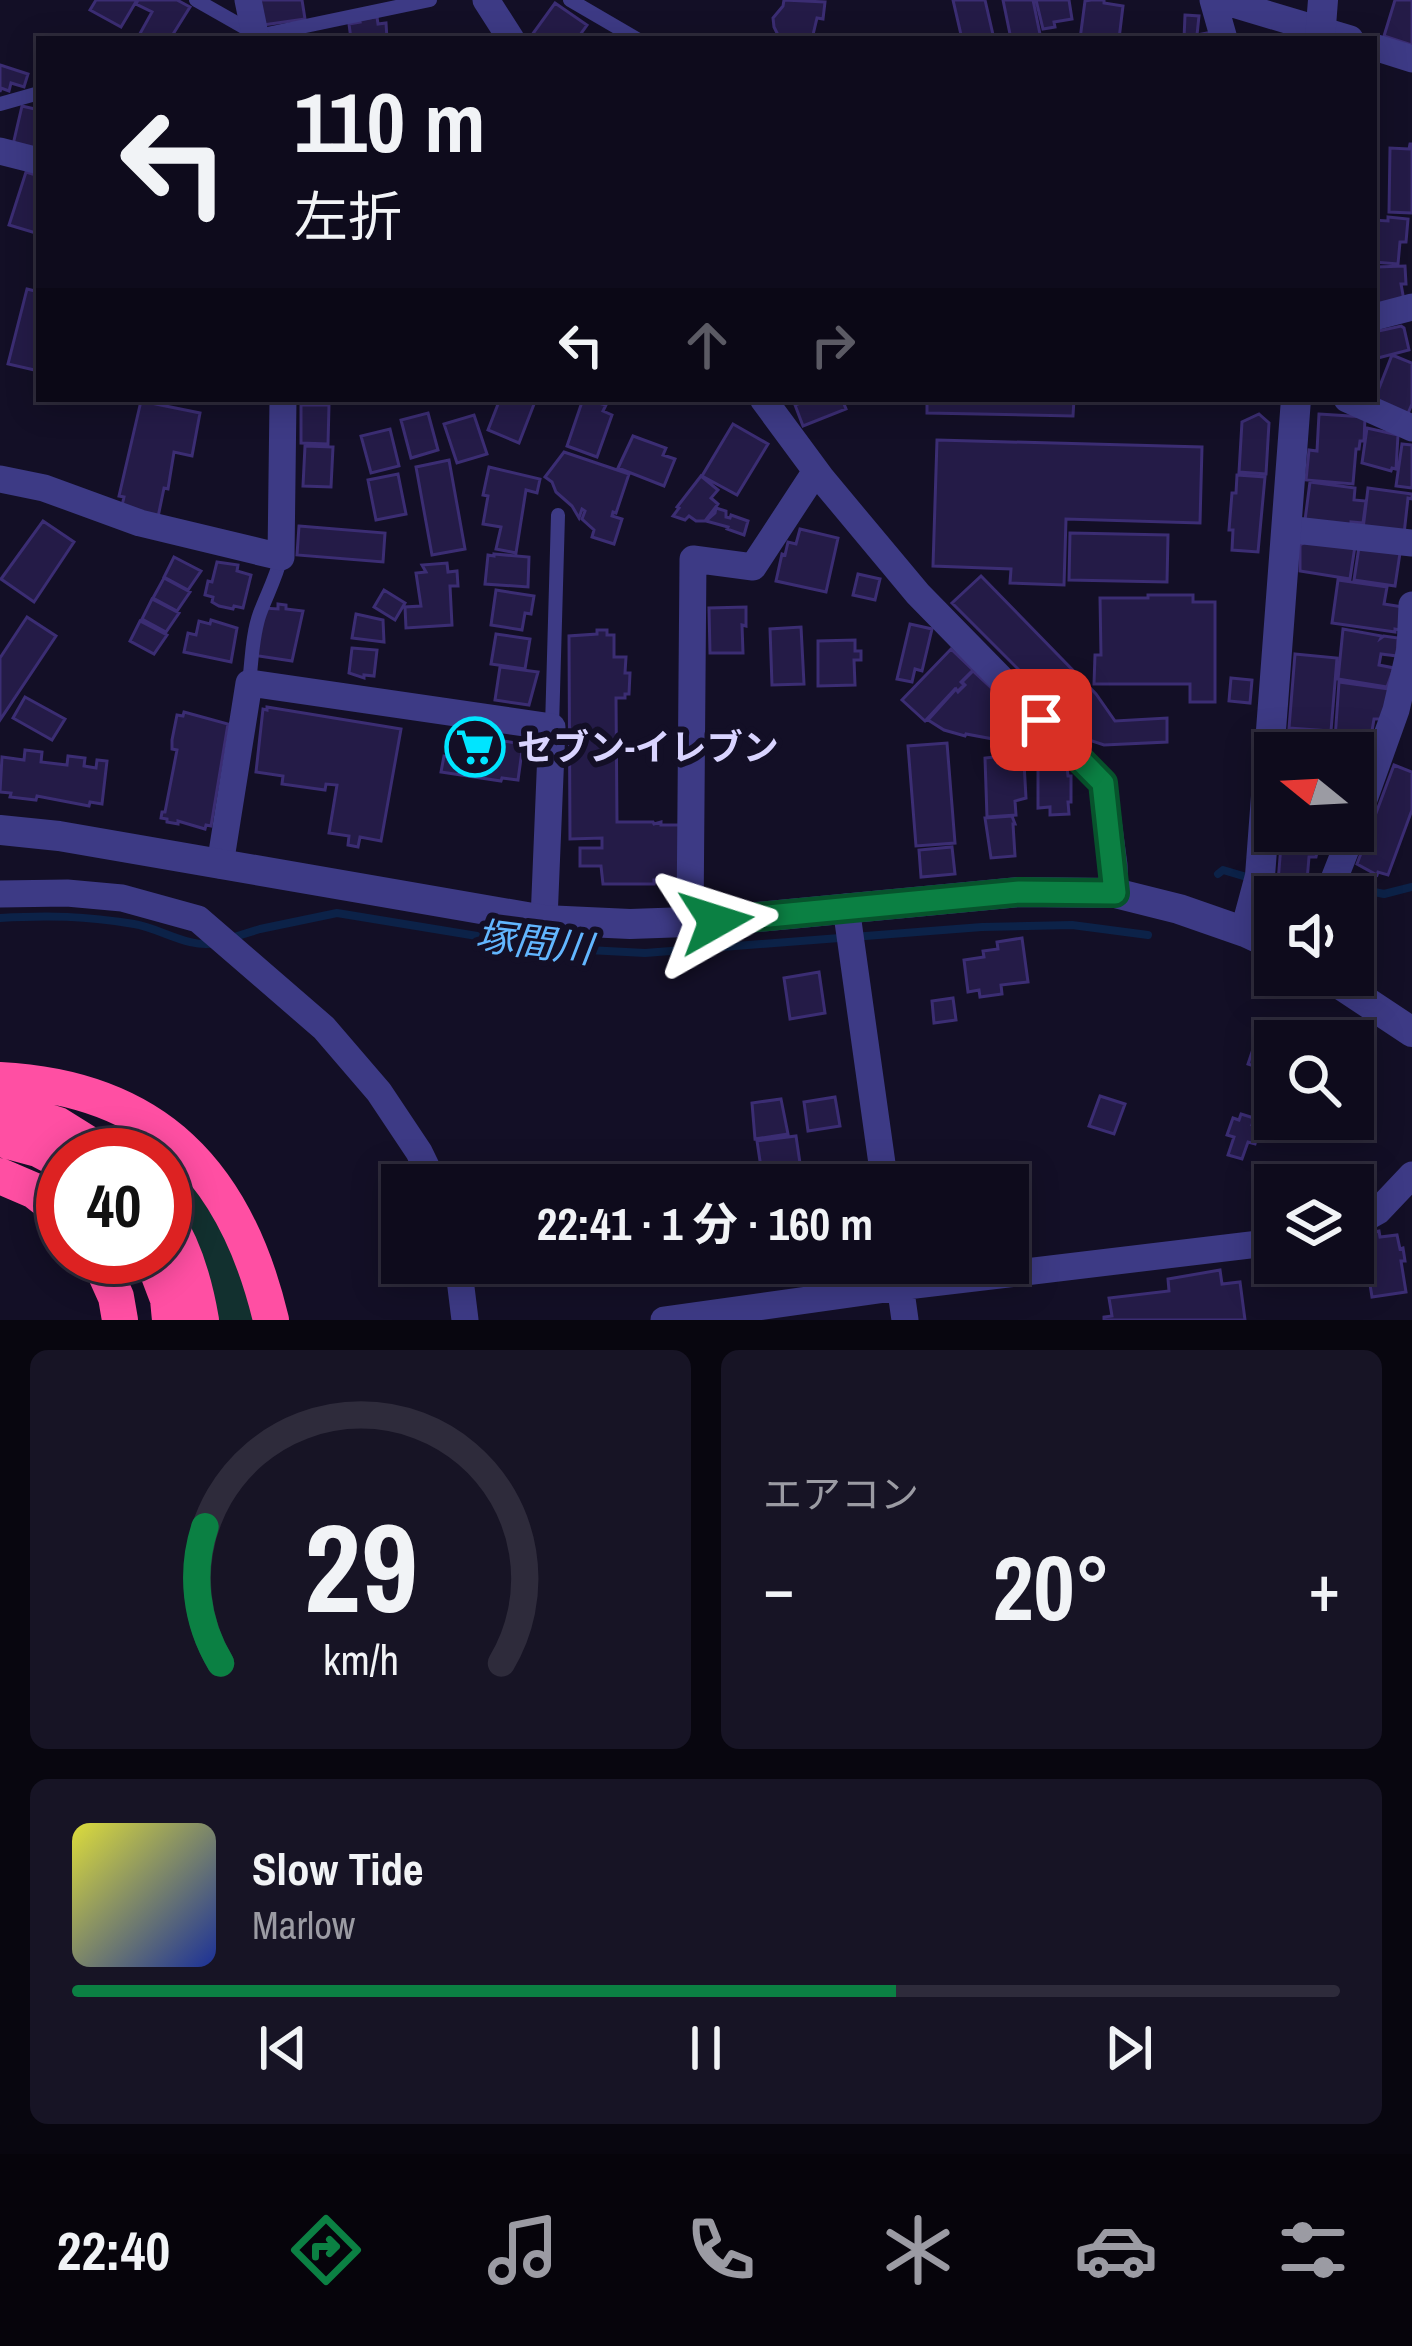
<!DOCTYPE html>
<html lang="ja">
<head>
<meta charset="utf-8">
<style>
  :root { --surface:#0e0b1c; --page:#171425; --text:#f1f3f6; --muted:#9b9ba3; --line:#2e2b3b; --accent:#0b8043 }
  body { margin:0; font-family:"Archivo Narrow","Noto Sans JP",sans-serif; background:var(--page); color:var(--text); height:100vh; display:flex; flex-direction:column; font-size:45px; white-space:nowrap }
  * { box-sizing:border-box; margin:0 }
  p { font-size:39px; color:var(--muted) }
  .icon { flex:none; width:66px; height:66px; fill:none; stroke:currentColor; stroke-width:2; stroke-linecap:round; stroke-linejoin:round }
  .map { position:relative; height:1320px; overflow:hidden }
  .panel { display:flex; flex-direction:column; gap:30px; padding:30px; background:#08060f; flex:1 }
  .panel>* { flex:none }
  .hud { position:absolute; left:36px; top:36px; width:1341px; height:366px; border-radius:0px; box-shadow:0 6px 30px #0003,0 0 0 3px var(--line); background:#0e0b1c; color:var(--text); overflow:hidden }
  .needle { width:78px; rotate:288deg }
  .controls { position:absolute; left:1254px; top:732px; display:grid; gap:24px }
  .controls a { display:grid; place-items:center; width:120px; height:120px; border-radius:0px; background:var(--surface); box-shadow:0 6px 30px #0003,0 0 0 3px var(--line); font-size:60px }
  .speed { position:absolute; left:36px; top:1128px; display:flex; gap:24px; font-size:60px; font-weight:700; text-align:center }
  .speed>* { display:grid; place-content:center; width:156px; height:156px; border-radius:50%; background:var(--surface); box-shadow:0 6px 30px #0003,0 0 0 3px var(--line); line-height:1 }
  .speed .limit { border:18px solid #d22; background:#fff; color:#111 }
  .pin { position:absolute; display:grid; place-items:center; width:102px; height:102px; color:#fff; margin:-51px; border-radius:24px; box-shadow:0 6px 18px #0006 }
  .me { position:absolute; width:132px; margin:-66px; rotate:84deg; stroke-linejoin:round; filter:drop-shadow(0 0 9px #0008) }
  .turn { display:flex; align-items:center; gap:42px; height:252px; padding:0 60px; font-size:54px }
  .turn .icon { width:156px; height:156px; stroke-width:2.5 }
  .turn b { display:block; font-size:84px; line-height:102px }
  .lanes { display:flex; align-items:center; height:114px; padding:0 60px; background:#0003; justify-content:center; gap:60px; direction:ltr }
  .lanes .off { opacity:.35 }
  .big { font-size:90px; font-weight:700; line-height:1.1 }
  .panel .widget { flex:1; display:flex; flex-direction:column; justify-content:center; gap:18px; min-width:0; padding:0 42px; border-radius:18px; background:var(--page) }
  .panel .dial { align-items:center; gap:0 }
  .dial svg { height:312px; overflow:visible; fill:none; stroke:var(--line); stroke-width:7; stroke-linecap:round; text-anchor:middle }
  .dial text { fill:var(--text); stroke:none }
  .song { display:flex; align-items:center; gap:36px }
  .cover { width:144px; height:144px; border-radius:18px; background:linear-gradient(135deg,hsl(60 70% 55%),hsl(230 70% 35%)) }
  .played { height:12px; border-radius:6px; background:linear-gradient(90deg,var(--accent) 65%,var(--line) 65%) }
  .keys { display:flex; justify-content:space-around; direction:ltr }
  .heat { display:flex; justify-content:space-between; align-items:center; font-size:66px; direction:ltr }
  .panel .tiles { flex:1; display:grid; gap:30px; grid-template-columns:1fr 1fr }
  .widget:last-child { grid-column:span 2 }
  .trip { position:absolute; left:381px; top:1164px; width:648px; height:120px; border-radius:0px; background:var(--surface); box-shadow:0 6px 30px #0003,0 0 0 3px var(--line); font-weight:700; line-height:120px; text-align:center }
  .tabs { display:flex; height:192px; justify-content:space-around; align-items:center; background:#06040b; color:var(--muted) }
  .tabs .icon { width:84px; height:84px }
  .tabs .selected { color:var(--accent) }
  .tabs b { font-size:54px; color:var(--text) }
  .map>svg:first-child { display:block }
</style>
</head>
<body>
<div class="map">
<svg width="1412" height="1320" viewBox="0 0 1412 1320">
  <rect width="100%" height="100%" fill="#130f26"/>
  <path fill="#12302f" d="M165,1157L184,1174L231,1242L254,1320H216L184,1218L165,1195Z"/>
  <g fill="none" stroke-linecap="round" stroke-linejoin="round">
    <path stroke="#0c2248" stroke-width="8" d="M1218,874L1223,870L1250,878
      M1264,883L1286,889H1313
      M1345,886L1384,894L1412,887
      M0,918C48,915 86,916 134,924C160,928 189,949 216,943
      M231,938L260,929L337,913L550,948L645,953L982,927L1072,925L1148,935"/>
  </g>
  <path fill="#241b47" stroke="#3b2d73" stroke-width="3" d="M96,0H137L121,27L90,10Z
    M138,0H177L190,7L170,39H137L152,12L136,4Z
    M260,0H302L305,19L263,25Z
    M784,0L825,2L823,19L817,18L812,39L779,37L774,27L773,18L783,6Z
    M953,0H985L994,39H962Z
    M1003,0H1033L1041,39H1011Z
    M1036,0H1069L1072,19L1054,22L1055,27L1043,29Z
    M1091,0H1104V3L1123,6L1119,39H1080L1085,1Z
    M1395,0H1412V45L1384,36Z
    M555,3L587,25L577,39H529Z
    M1185,15L1199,16L1197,35L1212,32L1214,39H1184Z
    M377,17L378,24L386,23L387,39H351L349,24L360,22L359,19Z
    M0,65L28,74L24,87L11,83L9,91L1,88L0,92Z
    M22,106L39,110V155L12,149Z
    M1410,144H1412V213L1389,212L1390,148L1409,149Z
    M26,172L39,176V234L9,225Z
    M1388,217L1408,219L1406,242H1400L1398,264L1374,262V220L1388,221Z
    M1405,266L1406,284H1401L1405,306L1374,315L1376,267Z
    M27,289L39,292V371L8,364Z
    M1401,326L1404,328L1409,350L1374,359V332Z
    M1392,355L1412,363V404L1406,418L1374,401Z
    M500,399H536L519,443L488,430Z
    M583,399L606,405L603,411L612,415L597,457L567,446Z
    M811,399H842L846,409L803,426L795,405Z
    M927,399H1074L1073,416L927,413Z
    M141,401L200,413L192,456L174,452L168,489L164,488L158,517L121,510L124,497L119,496Z
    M301,405H329L328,444L301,443Z
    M428,413L438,450L411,458L401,420Z
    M1259,414L1269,423L1266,474L1239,472L1242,422Z
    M1319,414L1365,417L1364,441H1360L1359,449H1356L1353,484L1306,480L1309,450L1317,451Z
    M474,415L487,454L457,463L444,424Z
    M733,424L768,444L737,495L702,476Z
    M1367,428L1398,435L1396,469L1392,468L1391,471L1362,463Z
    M390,429L399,466L371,473L361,436Z
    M633,436L666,448L663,455L675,459L664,486L618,468Z
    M937,440L1202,447L1200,523L1066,519L1064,585L1010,583L1011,569L933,566Z
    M1402,444L1412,445V488L1396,486Z
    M305,446L333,447L331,487L303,486Z
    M564,452L629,474L616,513L613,512L612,516L622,519L614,544L592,537L594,530L582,519L585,511L582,509L579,518L572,506L556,492L552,482L545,477Z
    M449,460L465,549L432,555L416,467Z
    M489,467L540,479L537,493L526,490L516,553L496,549L501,527L483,524L488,496L483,495Z
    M398,474L406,514L376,520L368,480Z
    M1237,475L1265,477L1258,552L1232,550L1233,530H1229L1232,493H1236Z
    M701,476L718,490L711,498L718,504L705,521H696L689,516L685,520L673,516L679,508L677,507Z
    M1310,482L1355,488L1354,500L1366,501L1363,523L1351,522V526L1305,520Z
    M1368,488L1412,494V499L1408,498L1404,534L1363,529Z
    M716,508L726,511V517L730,518L731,515L748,521L744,535L727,529L728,527L706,521L715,513Z
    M43,521L74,542L34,602L1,579Z
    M299,526L385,533L383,562L297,555Z
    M800,529L838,538L826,592L776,581L782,554L785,555L788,542L796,544Z
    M1070,533L1168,535L1167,582L1069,580Z
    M1309,540L1355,546L1350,579L1300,571V545Z
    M1359,547L1400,553L1395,586L1354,580Z
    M494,554L529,557L528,587L485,584L488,555L494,556Z
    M174,557L201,571L188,590L164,577Z
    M217,562L238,565L237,571L251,575L243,608L234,606L233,609L219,606L212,602L213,597L205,595L208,581L212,582Z
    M447,563L448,572L457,571L458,586H450L452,625L406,628L405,607L421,606L416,573L426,572L422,565Z
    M858,574L880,579L875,600L853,595Z
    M981,576L1096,694L1115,721L1167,718V742L1104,745L1089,740L952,603Z
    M164,578L190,592L177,611L153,598Z
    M1338,580L1387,587L1384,604L1403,607L1400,630L1395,629V632L1332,623Z
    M384,590L405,603L395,620L374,607Z
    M496,590L534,596L531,614L525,613L522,630L491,625Z
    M1148,595H1193V602H1215V702H1190V684H1094L1095,655H1101L1100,598H1148Z
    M152,599L179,613L166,632L142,619Z
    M278,604L286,605V609L303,611L292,661L252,655L264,608L278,609Z
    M746,607V626L742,625L743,653H710L709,608Z
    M356,614L383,620L384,642L352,638Z
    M27,617L56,636L0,720V658Z
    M211,620L237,628L231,662L184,652L188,633L196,635L199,621L210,624Z
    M140,621L167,635L154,654L130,641Z
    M910,624L932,629L922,671L915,669L912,682L897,679Z
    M801,627L804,684L772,685L770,629Z
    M1343,629L1382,636L1381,638L1384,636L1398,638L1397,656L1381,654L1379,665L1394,668L1387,687L1338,679Z
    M597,630H607V635H614V657H626L625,673H630L629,694H625V698H616L617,822H653L654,824L661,822V825H684V880H668L669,883H662V880H654V884H603L601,866H580V848H602V838L570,839L569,636L597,634Z
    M496,634L530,639L525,669L491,664Z
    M855,640V651H861V660H854L855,685L818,686V641Z
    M352,648L377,650L374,676L364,675V678L349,673Z
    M951,649L973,670L961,682L964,685L958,691L955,689L925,721L902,700Z
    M1295,654L1337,658L1331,731L1289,728Z
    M500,667L538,672L529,705L495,700Z
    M973,671L1024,718L1016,727L1027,738L1020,744L966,734L965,736L944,730L928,720L956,689L958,692L965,685L962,682Z
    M1231,678L1252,680L1250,703L1229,701Z
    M1339,682L1389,689L1384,719H1374L1370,743L1367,746L1335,739Z
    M25,697L65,719L52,740L13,718Z
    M267,707L401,729L381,841L360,837L358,847L348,845L349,836L329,833L337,785L326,784L325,790L282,784L283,776L256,772L263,709L267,710Z
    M184,712L228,724L211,826L206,825L205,829L178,821V824L167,822V819L161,818L162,812H165L177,750L172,749V740L177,715L183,716Z
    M451,733L523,744L518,780L502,778L501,781L441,772L444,756L448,757Z
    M1288,738L1318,741L1317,753H1287Z
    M947,743L955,843L916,846L908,746Z
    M25,750L42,752L41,762L67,765L68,756L85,758L84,766L96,768L97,760L107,761L102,804L90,802L89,806L37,796L36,800L10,797L11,793L0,792L2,757L24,760Z
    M1004,756L1005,761L1024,763L1026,798L1015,801L1016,815L987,817L985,758Z
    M1394,765L1412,772V810L1388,875L1378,872L1377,875L1357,864Z
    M1067,767L1068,776H1071V802H1068L1069,814L1050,815V807L1038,808V768Z
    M1012,816L1015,824H1013L1015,856L991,858L985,818Z
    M1279,831H1322L1316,857H1309L1307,881H1303V884L1278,882L1282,833Z
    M952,847L955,874L921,877L919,850Z
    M1022,938L1028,982L1001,985L1002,994L980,997L979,990L968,992L964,960L984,957L983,951L998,949L997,942Z
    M819,972L825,1013L790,1019L784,978Z
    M953,998L956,1020L934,1023L932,1001Z
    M1255,1043L1275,1049V1073L1248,1064Z
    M1100,1096L1125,1104L1114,1134L1089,1126Z
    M835,1097L840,1126L808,1131L804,1102Z
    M781,1099L788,1134L755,1139L752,1103Z
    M1241,1114L1254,1118L1252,1125L1260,1127L1255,1144L1248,1142L1242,1159L1228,1155L1234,1137L1227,1135L1233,1118L1239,1120Z
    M796,1136L802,1177L763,1181L757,1141Z
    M1379,1231L1380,1237L1397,1235L1400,1249L1403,1248L1405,1261H1401L1406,1292L1372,1297L1362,1234Z
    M479,1263H533L535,1275L486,1283L485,1275H481Z
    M833,1263H871L873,1274L835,1279Z
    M1220,1270L1222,1284L1240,1282L1245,1320H1104V1317L1112,1316L1109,1298L1169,1291L1168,1279Z"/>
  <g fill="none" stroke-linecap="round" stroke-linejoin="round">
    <path stroke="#3d3a85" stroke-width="14" d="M196,0L254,33
      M570,0L637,39
      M253,37L430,0
      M0,104L39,93
      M249,683C252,660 252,635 260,613C267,594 276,578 281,557
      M552,727L558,515"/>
    <path stroke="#3d3a85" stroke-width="27" d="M248,0L256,39
      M486,0L511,39
      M1213,0L1224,39
      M1220,0L1350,39
      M1374,47L1412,59
      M0,151L39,161
      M1374,317L1412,307
      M763,399L822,479L918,594L1103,783L1114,865L1115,893
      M1347,399L1412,428
      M0,479L44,488L140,523L281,557L283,399
      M1286,529L1412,543
      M1353,830L1396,710L1410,649L1412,605
      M220,865L249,683L552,727L544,920
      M0,894L67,893L122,898L198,919L324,1028L379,1092L419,1152L435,1185
      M1327,897L1353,831
      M846,907L885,1185
      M690,922L693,559L753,567L816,471
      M1353,1225L1378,1211L1412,1175
      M458,1263L465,1320
      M897,1263L905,1320
      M664,1320L900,1287L1275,1242"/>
    <path stroke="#3d3a85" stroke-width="30" d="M1320,39L1323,0
      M0,830L59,836L544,920L630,924L716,921L1019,892L1115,893L1179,909L1245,932L1275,946
      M1245,932L1260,876L1296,399
      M1326,975L1412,1032"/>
    <path stroke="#ff4fa3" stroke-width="36" d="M0,1080C156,1088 236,1173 271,1320
      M0,1107L58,1125L106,1155
      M0,1139L38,1149L63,1162
      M0,1176L35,1191L63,1213
      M165,1218C185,1248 195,1285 201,1320
      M98,1257L116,1297L120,1320
      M152,1257L168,1299L170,1320"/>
  </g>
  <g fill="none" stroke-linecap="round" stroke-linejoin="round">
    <g stroke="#07532c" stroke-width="30">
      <path id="route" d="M716,921L1019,892L1115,893L1103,783L1041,720"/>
    </g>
    <use href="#route" stroke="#0b8043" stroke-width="21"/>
  </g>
  <defs>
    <g id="supermarket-ring" transform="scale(3)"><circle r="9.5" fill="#130f26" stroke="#00e5ff" stroke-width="1.5"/><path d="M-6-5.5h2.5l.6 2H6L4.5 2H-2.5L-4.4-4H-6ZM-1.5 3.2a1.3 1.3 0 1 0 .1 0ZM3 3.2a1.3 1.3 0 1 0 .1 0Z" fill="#00e5ff"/></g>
  </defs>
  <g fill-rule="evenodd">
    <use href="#supermarket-ring" x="475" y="747"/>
  </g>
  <g text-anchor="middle" stroke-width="12" stroke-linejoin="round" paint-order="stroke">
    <g font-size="36" font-weight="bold" fill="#d9d4ff" stroke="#130f26" text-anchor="start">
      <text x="517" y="760">セブン-イレブン</text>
    </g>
    <g font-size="39" font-style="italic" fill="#62b6ff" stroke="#130f26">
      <text transform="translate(534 942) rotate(7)" y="14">塚間川</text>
    </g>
  </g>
</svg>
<div class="controls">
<a><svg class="needle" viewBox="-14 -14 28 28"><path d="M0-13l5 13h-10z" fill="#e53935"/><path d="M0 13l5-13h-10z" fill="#9b9ba3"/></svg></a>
<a><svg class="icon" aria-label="sound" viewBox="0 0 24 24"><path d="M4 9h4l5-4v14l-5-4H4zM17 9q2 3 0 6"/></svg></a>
<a><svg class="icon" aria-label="search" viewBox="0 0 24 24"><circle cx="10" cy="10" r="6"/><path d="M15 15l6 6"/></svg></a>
<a><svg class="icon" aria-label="layers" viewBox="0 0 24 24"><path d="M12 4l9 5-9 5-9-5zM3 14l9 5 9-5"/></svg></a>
</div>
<div class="speed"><div class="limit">40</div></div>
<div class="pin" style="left:1041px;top:720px;background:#d93025"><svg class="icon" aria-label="arrive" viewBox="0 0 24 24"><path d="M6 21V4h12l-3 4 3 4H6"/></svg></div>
<svg class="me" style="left:716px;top:921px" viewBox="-20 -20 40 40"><path d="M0-17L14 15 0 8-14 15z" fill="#0b8043" stroke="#fff" stroke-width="4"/></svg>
<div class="trip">22:41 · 1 分 · 160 m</div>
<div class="hud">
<div class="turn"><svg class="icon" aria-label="left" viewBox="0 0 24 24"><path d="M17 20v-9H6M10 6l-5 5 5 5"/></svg><div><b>110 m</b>左折</div></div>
<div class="lanes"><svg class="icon" aria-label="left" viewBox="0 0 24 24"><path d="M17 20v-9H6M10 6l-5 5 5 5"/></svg><svg class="icon off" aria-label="ahead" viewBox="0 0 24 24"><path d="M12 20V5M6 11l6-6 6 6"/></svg><svg class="icon off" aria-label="right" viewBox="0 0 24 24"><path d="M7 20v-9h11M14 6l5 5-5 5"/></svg></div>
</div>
</div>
<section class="panel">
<div class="tiles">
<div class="widget dial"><svg viewBox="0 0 100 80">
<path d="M14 69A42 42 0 1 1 86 69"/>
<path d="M14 69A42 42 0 0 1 10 34" stroke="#0b8043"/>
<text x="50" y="56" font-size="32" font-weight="700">29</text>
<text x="50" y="72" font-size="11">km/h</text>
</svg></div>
<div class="widget"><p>エアコン</p>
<div class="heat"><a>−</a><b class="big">20°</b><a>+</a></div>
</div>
<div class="widget">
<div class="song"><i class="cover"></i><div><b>Slow Tide</b><p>Marlow</p></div></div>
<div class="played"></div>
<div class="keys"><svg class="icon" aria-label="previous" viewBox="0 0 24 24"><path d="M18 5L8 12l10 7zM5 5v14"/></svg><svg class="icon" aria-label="pause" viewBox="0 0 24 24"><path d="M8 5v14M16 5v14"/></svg><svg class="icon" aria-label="next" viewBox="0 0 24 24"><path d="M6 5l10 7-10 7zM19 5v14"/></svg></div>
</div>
</div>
</section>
<nav class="tabs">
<b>22:40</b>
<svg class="icon selected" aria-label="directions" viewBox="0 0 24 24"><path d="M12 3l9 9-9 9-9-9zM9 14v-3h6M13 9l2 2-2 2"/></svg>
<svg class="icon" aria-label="music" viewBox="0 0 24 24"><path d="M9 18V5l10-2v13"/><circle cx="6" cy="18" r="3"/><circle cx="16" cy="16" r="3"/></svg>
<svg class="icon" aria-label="phone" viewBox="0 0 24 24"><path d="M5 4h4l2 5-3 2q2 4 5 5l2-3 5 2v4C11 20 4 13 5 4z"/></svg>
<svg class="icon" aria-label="climate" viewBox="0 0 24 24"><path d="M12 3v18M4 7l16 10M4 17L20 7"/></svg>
<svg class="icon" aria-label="car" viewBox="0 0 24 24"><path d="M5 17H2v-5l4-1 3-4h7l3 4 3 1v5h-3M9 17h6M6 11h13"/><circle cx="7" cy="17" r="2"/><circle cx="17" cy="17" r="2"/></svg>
<svg class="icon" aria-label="filters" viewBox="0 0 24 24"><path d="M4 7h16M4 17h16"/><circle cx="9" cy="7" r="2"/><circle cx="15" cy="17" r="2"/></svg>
</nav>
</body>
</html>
